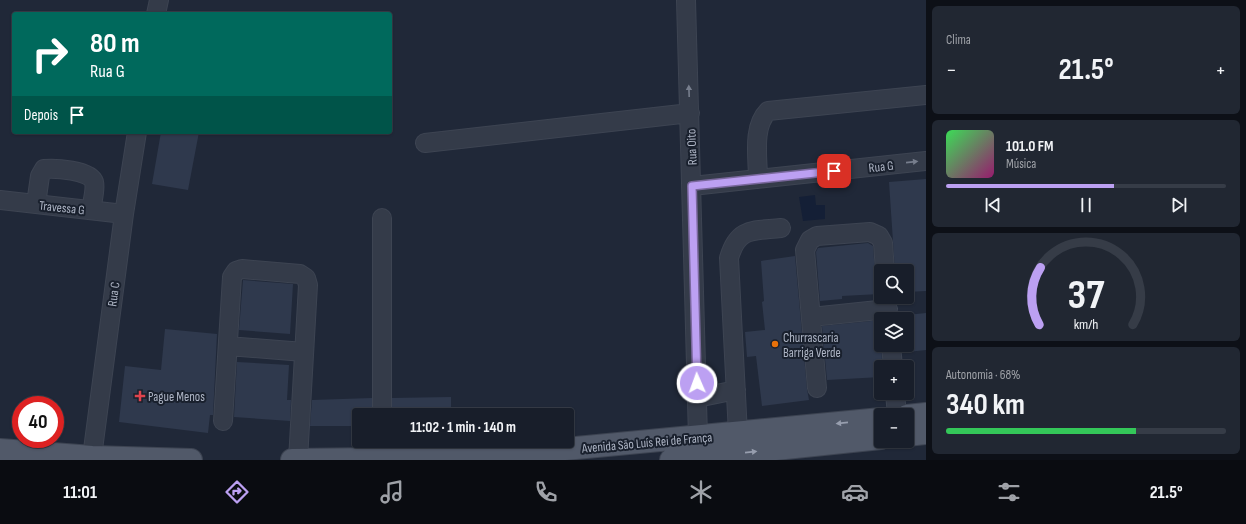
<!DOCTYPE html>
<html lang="pt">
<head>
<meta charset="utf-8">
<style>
  :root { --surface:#181e2a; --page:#212732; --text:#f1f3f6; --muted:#9fa2a8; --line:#363c47; --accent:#bca0f2 }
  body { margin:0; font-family:"Sofia Sans Condensed",sans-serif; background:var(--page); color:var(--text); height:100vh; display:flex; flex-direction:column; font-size:15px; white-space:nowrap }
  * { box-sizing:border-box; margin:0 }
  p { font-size:13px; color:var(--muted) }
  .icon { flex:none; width:22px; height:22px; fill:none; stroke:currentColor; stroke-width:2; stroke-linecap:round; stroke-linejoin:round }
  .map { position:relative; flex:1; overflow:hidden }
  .drawer { display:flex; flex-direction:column; gap:6px; padding:6px; background:#0d1017; width:320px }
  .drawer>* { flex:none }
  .top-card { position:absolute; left:12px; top:12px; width:380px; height:122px; border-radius:4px; box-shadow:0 1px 3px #0004,0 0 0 1px var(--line); background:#00695c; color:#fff; overflow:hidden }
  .fabs { position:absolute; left:874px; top:264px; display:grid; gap:8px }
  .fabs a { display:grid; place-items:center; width:40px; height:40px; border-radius:4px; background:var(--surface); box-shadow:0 1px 3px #0004,0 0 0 1px var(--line); font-size:20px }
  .speed { position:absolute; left:12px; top:396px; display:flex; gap:8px; font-size:20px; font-weight:700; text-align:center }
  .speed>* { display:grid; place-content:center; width:52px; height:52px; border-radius:50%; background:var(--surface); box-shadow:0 1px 3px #0004,0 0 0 1px var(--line); line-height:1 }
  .speed .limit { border:6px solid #d22; background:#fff; color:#111 }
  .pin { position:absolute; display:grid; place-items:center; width:34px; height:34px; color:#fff; margin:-17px; border-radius:8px; box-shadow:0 2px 6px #0006 }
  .me { position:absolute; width:44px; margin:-22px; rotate:358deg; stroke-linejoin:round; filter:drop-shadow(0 0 3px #0008) }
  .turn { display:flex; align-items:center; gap:14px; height:84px; padding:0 12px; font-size:18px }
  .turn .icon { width:52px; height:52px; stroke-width:2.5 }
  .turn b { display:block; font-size:28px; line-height:34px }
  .then { display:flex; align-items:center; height:38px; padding:0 12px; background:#0003; gap:8px; font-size:15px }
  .big { font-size:30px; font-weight:700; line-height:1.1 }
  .drawer .card { flex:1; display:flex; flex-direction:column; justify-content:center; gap:6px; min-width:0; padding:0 14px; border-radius:6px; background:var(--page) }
  .drawer .dial { align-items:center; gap:0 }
  .dial svg { height:104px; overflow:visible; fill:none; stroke:var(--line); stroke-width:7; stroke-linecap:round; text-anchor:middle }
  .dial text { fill:var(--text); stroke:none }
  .song { display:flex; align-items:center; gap:12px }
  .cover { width:48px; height:48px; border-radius:6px; background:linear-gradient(135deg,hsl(130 70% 55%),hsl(320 70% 35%)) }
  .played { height:4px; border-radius:2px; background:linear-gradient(90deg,var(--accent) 60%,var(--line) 60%) }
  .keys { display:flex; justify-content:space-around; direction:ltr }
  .heat { display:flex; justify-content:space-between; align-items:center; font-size:22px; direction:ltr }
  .charge { height:6px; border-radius:3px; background:linear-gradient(90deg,#34c759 68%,var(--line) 0) }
  .trip { position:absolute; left:352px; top:408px; width:222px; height:40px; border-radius:4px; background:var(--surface); box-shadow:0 1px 3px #0004,0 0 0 1px var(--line); font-weight:700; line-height:40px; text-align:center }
  .menu { display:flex; height:64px; justify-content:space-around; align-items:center; background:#0a0c11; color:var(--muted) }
  .menu .icon { width:28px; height:28px }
  .menu .on { color:var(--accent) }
  .menu b { font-size:18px; color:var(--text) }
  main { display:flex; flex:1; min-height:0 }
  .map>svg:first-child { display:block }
</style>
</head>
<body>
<main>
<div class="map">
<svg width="926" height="460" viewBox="0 0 926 460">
  <rect width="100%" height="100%" fill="#202838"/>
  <path fill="#141f36" d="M815,195L816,205H825V219L803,221L799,197Z"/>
  <path fill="#2f394d" d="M161,132H199L188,190L152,184Z
    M926,179V291L907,292V271H895L889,182Z
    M868,243L873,246L875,272L879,280L880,294L842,296V299L820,301L816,252L818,248Z
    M795,256L807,389L809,400L762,406L756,356L747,357L745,332L765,330L762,302L764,301L761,261Z
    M243,280L293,284L290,334L239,330Z
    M926,313V350L907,352V315Z
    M881,320L882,367H881V377L827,380L822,326Z
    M165,329L217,334L213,415H210L208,433L119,422L125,366L161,370Z
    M237,362L289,365L287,400H291L290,421L234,417Z
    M451,397V415H392V398Z
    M372,398V415H359V426H310L312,400Z"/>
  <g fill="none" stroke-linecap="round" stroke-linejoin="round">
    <g stroke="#3d4452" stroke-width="20">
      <path id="minor" d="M686,0L698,438
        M156,14L159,0
        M425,143L690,113
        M758,179C758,158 752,127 768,111L926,95
        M692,186L926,161
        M0,200L124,214
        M36,204L40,176L44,169C55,168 90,170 94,182C96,190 92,202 91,210
        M382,218V415
        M811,317L888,309
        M891,345L893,367
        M228,346L304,352
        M817,388L805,250L810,240L817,236L870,232L879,236L883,243L885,271
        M895,393L897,415
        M697,398L736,390
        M223,421L232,277L236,271L242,269L300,274L306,278L308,285L298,460
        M738,434L729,258C738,227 753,231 781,228
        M382,441V459
        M92,457L124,214L137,132"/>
    </g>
    <g stroke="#3d4452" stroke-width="24">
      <path id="major" d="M907,416L926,414
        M907,435L926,433
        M0,450L92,457L191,460
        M292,460L382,459L534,452L881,419
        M671,460L881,438"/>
    </g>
    <use href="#minor" stroke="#343b49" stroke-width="18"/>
    <use href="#major" stroke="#515969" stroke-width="22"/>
  </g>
  <defs><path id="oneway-solid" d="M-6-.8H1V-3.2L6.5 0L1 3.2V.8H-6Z"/></defs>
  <g fill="#777e8d">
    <use href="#oneway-solid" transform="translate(689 91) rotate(-92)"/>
    <use href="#oneway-solid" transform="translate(912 162) rotate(-6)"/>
  </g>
  <g fill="#979eae">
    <use href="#oneway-solid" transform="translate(842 423) rotate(174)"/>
    <use href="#oneway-solid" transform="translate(751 452) rotate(-6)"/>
  </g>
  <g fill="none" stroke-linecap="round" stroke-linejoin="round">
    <g stroke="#7a689d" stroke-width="10">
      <path id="route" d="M697,383L692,186L834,171"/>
    </g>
    <use href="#route" stroke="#bca0f2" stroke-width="7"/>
  </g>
  <circle fill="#e8710a" stroke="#19202d" stroke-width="1.5" cx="775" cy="344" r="4"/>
  <path fill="#e0444e" stroke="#19202d" stroke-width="1.5" d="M138 390h4v4h4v4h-4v4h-4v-4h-4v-4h4z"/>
  <g text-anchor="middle" stroke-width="4" stroke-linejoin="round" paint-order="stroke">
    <g font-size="13" fill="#aeb5c5" stroke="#19202d">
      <text transform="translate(691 147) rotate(-92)" y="5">Rua Oito</text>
      <text transform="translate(881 166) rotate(-6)" y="5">Rua G</text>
      <text transform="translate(62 207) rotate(6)" y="5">Travessa G</text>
      <text transform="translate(113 294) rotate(-82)" y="5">Rua C</text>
      <text transform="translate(647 442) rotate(-5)" y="5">Avenida São Luís Rei de França</text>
    </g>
    <g font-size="13" fill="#aeb5c5" stroke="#19202d" text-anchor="start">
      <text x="783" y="342">Churrascaria<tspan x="783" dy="15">Barriga Verde</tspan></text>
      <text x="148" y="401">Pague Menos</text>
    </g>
  </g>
</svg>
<div class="fabs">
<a><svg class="icon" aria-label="search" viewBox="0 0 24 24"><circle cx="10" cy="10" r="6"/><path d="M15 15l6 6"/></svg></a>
<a><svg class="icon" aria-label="layers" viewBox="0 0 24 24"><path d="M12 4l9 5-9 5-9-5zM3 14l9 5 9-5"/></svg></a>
<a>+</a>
<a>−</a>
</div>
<div class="speed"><div class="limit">40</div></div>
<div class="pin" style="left:834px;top:171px;background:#d93025"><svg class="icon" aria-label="arrive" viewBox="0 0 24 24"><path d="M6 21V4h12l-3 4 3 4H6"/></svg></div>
<svg class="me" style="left:697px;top:383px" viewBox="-20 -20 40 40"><circle r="17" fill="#bca0f2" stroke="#fff" stroke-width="3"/><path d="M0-11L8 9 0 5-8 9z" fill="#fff"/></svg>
<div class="trip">11:02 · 1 min · 140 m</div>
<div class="top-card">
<div class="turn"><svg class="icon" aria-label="right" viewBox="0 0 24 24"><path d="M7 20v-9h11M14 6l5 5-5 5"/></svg><div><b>80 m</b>Rua G</div></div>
<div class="then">Depois<svg class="icon" aria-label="arrive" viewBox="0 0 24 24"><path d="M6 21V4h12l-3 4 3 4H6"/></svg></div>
</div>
</div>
<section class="drawer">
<div class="card"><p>Clima</p>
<div class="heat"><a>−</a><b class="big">21.5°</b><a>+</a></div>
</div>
<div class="card">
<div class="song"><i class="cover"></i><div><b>101.0 FM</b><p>Música</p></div></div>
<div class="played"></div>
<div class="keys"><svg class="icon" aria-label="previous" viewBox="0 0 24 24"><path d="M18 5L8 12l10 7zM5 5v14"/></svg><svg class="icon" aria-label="pause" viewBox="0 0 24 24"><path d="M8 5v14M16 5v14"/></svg><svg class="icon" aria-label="next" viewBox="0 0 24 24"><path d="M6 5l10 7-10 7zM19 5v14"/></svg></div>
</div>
<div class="card dial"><svg viewBox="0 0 100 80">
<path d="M14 69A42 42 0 1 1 86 69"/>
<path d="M14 69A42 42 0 0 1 15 25" stroke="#bca0f2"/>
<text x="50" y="56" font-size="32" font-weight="700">37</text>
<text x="50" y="72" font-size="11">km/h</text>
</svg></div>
<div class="card"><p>Autonomia · 68%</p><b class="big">340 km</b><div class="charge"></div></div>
</section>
</main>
<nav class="menu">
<b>11:01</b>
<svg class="icon on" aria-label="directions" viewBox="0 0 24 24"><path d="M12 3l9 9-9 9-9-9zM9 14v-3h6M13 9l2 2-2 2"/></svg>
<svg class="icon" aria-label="music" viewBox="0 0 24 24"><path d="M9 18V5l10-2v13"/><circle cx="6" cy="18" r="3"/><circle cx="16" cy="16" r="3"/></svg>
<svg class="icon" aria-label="phone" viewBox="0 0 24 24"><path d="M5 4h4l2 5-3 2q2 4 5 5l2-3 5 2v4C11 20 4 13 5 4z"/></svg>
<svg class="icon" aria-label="climate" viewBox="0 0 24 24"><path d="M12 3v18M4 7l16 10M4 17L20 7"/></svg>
<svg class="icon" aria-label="car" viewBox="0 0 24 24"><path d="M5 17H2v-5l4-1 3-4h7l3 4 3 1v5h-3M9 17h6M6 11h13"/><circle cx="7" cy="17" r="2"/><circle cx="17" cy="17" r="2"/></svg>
<svg class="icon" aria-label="filters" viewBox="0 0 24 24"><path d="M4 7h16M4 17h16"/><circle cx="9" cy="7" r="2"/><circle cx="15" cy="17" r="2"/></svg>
<b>21.5°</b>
</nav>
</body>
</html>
